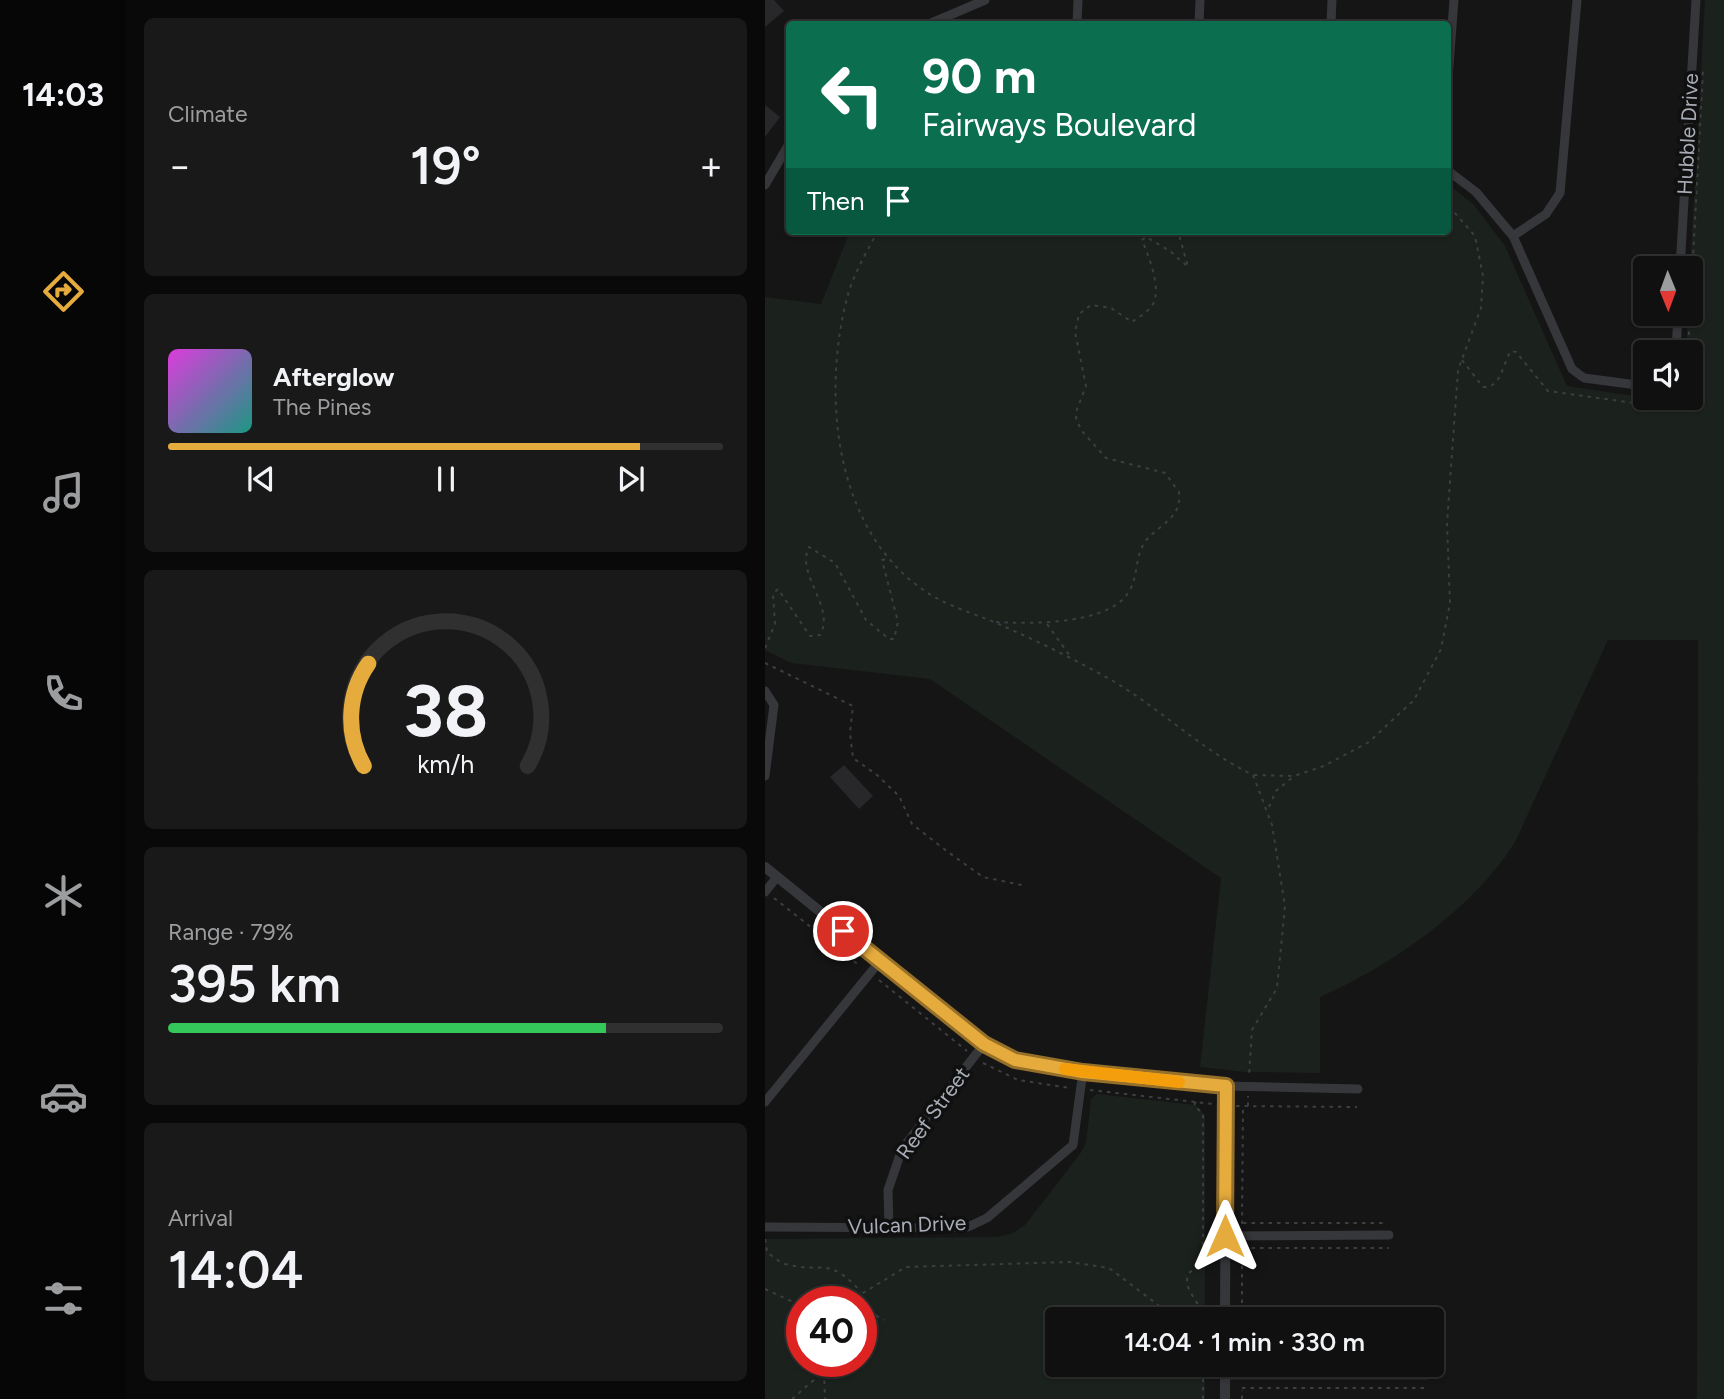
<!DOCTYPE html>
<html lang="en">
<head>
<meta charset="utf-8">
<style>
  :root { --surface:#101010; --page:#191919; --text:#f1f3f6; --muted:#9c9d9f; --line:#303030; --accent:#e6ab3d }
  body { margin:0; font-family:Figtree,sans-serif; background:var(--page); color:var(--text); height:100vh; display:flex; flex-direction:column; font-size:26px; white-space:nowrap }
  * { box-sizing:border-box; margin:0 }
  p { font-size:23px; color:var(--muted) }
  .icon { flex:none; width:38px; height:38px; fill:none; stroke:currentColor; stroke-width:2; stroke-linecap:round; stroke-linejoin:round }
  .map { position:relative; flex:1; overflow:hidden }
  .details { display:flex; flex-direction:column; gap:18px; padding:18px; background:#090909; width:639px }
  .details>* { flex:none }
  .banner { position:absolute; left:21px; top:21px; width:665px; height:214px; border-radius:7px; box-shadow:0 2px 5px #0004,0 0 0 2px var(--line); background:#0b6e4f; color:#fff; overflow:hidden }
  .needle { width:46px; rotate:179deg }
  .tools { position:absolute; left:868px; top:256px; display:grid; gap:14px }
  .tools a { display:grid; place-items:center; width:70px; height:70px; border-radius:7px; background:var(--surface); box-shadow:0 2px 5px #0004,0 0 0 2px var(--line); font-size:35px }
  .speed { position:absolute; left:21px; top:1286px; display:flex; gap:14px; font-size:35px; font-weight:700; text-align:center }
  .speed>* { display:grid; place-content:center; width:91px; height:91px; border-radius:50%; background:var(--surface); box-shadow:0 2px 5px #0004,0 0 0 2px var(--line); line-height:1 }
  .speed .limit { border:10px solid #d22; background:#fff; color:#111 }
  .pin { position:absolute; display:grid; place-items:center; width:60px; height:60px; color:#fff; margin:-30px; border:4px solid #fff; border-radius:50%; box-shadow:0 2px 7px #0007 }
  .me { position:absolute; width:77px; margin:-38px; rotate:0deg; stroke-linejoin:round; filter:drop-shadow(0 0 5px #0008) }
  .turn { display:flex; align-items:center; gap:24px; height:147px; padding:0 21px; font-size:32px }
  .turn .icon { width:91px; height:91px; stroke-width:2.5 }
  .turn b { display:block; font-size:49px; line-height:60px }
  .then { display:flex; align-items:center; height:66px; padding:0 21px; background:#0003; gap:14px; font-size:26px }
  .big { font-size:52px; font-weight:600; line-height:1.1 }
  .details .tile { flex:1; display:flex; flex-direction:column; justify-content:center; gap:10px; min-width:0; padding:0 24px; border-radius:10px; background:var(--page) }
  .details .dial { align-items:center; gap:0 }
  .dial svg { height:182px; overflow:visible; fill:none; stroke:var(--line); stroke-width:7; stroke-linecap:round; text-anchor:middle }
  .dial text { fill:var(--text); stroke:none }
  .song { display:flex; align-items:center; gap:21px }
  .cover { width:84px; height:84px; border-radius:10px; background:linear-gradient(135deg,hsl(300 70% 55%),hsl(170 70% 35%)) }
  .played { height:7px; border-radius:4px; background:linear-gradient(90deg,var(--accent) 85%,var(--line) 85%) }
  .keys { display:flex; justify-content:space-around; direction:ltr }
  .heat { display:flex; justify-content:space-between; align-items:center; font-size:38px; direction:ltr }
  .charge { height:10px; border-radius:5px; background:linear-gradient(90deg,#34c759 79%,var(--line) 0) }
  .trip { position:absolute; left:280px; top:1307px; width:399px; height:70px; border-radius:7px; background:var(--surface); box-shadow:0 2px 5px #0004,0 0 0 2px var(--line); font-weight:600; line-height:70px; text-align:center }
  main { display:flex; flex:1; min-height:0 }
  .dock { display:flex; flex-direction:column; width:126px; justify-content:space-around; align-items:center; background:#060606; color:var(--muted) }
  .dock .icon { width:49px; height:49px }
  .dock .current { color:var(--accent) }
  .dock b { font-size:32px; color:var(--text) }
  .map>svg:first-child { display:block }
</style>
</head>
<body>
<main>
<nav class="dock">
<b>14:03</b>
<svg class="icon current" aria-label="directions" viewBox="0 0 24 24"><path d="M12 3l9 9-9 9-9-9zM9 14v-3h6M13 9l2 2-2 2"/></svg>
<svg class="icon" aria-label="music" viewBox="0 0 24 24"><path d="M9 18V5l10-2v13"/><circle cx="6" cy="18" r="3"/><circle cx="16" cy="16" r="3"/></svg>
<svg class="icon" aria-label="phone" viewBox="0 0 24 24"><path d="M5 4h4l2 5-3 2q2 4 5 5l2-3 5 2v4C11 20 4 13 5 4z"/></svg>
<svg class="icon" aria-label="climate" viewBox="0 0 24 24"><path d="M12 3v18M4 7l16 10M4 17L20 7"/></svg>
<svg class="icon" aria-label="car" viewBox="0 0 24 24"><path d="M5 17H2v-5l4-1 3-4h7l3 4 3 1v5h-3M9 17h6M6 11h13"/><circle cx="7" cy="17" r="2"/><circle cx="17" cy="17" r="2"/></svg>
<svg class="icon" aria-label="filters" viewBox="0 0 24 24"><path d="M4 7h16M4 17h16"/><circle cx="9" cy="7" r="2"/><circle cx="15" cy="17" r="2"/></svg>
</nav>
<section class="details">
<div class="tile"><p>Climate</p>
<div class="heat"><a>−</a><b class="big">19°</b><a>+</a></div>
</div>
<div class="tile">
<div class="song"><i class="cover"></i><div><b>Afterglow</b><p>The Pines</p></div></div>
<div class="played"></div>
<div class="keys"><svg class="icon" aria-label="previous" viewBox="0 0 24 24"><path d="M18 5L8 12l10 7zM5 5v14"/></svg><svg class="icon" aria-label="pause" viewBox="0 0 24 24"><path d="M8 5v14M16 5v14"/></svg><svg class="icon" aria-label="next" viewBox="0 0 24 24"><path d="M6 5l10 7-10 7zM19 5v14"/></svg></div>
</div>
<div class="tile dial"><svg viewBox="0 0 100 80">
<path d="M14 69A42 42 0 1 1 86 69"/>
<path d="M14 69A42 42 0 0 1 16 24" stroke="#e6ab3d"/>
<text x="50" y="56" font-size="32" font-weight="700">38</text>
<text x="50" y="72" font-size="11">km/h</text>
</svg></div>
<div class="tile"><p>Range · 79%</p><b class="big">395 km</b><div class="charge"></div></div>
<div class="tile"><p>Arrival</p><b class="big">14:04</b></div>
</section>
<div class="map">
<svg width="960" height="1399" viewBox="0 0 960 1399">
  <rect width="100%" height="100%" fill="#151516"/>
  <path fill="#1b211c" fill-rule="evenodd" d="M940,0H960L959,1399H932L933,640H843L751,840C712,906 626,966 555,997V1073L480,1072L435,1067L456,878L165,679L26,663L0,650V297L56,304L85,231H682L683,184L709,205L740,246L802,386L917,403L918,397H926V352H921L923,313H926L925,268Z
    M332,1094L431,1105L440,1115V1319L292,1320V1365H440V1399H0V1239L233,1237L248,1233L260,1225L315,1154L321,1143L326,1099ZM37,1302H96V1362H37Z"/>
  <path fill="#28282a" d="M0,0H9L19,11L0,27Z
    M0,105L15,117L0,137Z
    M79,765L108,796L94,809L65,777Z"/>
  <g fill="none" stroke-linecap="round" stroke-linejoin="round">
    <path stroke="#3c3e42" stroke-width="2" stroke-dasharray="3.5 5" stroke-linecap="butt" d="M113,231C102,251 88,275 82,298C57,395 69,527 157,589C179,605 205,612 229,622C266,638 303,656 339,676C391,704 434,749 488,775L507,825L520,906L512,988L487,1030L484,1076
      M926,296L938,70
      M923,352L925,313
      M697,360L718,387C737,388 737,364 746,351L751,352L783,391L905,408L912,406L920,397
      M231,622C265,624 342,625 363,593C374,577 369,558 380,542C393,524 417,520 414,492L400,473L341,458L316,430L311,418L312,409L321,386L310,332L314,314L326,305L346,308L367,322C374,317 383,312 388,304C397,288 383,255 377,240L381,237L405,251L423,267L413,231
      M282,624L305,656
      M0,648L10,624L8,594L13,589L45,636L55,635C71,607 30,574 44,547L70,563L101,620L124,639H129L133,622L117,560L123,559
      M0,663L88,706L85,733L88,758L112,775L134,796L147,824L183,852L218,877L261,886
      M489,775L529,776L559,766L604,742L649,700L676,649L685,603L682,523L693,370L716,308L718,276L710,236L682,204
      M504,807L511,791L528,777
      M9,898L95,966
      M114,980L202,1051
      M218,1063L253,1080L305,1088
      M325,1090L448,1104
      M431,1102L429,1105L438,1114V1262C402,1282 438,1298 438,1320
      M471,1106L592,1107
      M483,1106V1096
      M478,1223H622
      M477,1224L478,1107
      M0,1239L2,1252C7,1256 14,1262 20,1264C58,1274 63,1255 96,1292
      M478,1248H624
      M0,1289L28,1302L37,1303
      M66,1302H89
      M83,1302L141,1267L304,1262L344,1268L413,1320
      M96,1307L119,1320
      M477,1320V1247
      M26,1336L37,1343
      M59,1372L60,1399
      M477,1388H660
      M27,1399L59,1371V1362
      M438,1399V1365
      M477,1399V1390"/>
    <path stroke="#36373b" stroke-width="9" d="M164,24L220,0
      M312,24L313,0
      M434,24L435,0
      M566,24L567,0
      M682,91L689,0
      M682,170L711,192L748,236L807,369L819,378L880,386
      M0,185L24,144
      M748,236L781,214L795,193L812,0
      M915,268L931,0
      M911,352L913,313
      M0,691L9,705L0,776
      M0,892L12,877
      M461,1086L593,1089
      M0,1102L115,961
      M0,1227L176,1228L203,1227L222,1218L308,1145L318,1071
      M124,1228L123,1190L137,1149L219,1044
      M460,1236L624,1235
      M460,1375H661"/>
    <path stroke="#36373b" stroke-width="10" d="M0,867L219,1044L264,1064L461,1086L460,1320
      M460,1399V1365"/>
  </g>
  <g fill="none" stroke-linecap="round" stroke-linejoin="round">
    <g stroke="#966f28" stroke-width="18">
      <path id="route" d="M78,931L219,1044L250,1060L318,1072L461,1086L460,1236"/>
    </g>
    <use href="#route" stroke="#e6ab3d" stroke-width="12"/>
    <path stroke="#f59e0b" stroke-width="12" d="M300,1069L414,1082"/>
  </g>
  <g text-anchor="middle" stroke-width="7" stroke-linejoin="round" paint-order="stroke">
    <g font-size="21" fill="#a7acb6" stroke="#101011">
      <text transform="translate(923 134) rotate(-87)" y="7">Hubble Drive</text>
      <text transform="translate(168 1113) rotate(-54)" y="7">Reef Street</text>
      <text transform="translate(142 1225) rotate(-2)" y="7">Vulcan Drive</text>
    </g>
  </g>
</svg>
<div class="tools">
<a><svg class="needle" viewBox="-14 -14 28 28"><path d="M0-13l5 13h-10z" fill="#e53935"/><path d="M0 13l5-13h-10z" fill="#9c9d9f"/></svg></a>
<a><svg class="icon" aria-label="sound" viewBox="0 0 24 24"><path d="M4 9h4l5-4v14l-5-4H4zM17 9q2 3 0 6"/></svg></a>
</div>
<div class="speed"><div class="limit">40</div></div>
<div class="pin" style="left:78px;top:931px;background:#d93025"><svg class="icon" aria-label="arrive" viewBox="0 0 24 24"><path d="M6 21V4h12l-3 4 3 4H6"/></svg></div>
<svg class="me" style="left:460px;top:1236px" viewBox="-20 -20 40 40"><path d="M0-17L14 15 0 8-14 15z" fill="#e6ab3d" stroke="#fff" stroke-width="4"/></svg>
<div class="trip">14:04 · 1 min · 330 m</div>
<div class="banner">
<div class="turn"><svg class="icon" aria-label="left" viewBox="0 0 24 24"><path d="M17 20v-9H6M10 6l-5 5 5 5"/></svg><div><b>90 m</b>Fairways Boulevard</div></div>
<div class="then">Then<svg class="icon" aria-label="arrive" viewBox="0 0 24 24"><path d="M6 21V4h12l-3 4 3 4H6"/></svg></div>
</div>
</div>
</main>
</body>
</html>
